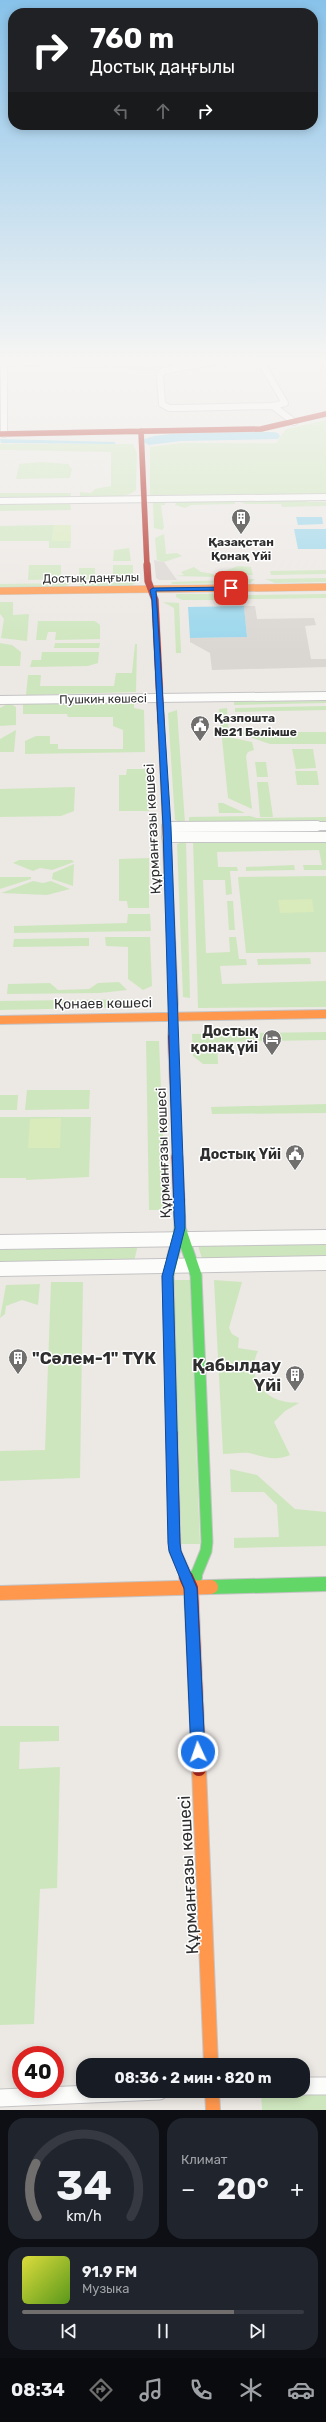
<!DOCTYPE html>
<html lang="ru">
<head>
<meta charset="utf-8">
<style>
  :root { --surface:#171b24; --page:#20242c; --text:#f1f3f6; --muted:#9ea1a6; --line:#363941; --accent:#706f6e }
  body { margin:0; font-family:Rubik,sans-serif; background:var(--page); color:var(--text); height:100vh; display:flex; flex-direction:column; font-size:15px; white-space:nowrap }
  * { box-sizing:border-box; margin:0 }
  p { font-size:13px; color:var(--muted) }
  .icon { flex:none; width:22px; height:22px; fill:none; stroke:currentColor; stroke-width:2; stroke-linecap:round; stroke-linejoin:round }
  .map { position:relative; height:2110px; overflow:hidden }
  .panel { display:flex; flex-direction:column; gap:8px; padding:8px; background:#0d0f14; flex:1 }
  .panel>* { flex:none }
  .guide { position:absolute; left:8px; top:8px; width:310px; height:122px; border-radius:16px; box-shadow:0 2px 10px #0003; background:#202124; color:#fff; overflow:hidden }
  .speed { position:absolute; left:12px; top:2046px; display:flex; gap:8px; font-size:20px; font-weight:700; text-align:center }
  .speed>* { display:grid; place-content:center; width:52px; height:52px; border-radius:50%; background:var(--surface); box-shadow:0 2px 10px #0003; line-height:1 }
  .speed .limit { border:6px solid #d22; background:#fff; color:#111 }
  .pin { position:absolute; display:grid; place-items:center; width:34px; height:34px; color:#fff; margin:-17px; border-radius:8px; box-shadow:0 2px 6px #0006 }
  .me { position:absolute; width:44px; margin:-22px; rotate:357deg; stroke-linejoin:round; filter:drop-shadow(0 0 3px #0008) }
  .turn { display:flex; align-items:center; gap:14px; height:84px; padding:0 16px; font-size:18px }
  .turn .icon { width:52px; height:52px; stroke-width:2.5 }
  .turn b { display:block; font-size:28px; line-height:34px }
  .lanes { display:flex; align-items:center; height:38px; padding:0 16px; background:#0003; justify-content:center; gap:20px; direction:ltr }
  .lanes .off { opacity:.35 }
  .big { font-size:30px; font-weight:700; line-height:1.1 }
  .panel .tile { flex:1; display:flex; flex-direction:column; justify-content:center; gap:6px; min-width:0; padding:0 14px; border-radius:16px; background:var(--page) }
  .panel .dial { align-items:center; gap:0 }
  .dial svg { height:104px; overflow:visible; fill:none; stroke:var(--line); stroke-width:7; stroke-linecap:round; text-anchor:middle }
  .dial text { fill:var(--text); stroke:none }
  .song { display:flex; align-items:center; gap:12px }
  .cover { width:48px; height:48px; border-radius:6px; background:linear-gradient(135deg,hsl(60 70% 55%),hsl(90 70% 35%)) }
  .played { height:4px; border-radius:2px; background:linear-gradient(90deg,var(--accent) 75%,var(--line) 75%) }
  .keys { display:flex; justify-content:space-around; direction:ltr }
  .heat { display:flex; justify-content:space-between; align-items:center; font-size:22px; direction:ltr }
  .panel .tiles { flex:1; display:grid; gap:8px; grid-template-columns:1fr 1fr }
  .tile:last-child { grid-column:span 2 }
  .trip { position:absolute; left:76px; top:2058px; width:234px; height:40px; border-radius:16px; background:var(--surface); box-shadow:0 2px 10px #0003; font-weight:700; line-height:40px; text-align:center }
  .menu { display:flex; height:64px; justify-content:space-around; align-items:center; background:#090b0e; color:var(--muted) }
  .menu .icon { width:28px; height:28px }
  .menu .active { color:var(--accent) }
  .menu b { font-size:18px; color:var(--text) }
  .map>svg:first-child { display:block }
</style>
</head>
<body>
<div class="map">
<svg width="326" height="2110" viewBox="0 0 326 2110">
  <rect width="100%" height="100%" fill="#ece8e4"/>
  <path fill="#e9dcdb" d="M46,359H199L175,362L153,370L46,367Z"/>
  <path fill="#cee6be" d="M91,359H173L149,366L97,361Z
    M326,420V494L150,495V447L181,443H276L286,429Z
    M0,444H133L137,453L136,490C127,500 94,497 80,497V492L91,493L95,489L111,486V452L0,450Z
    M42,462L68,464L72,469L70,478L16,479L19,464Z
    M0,493H71V498L0,499Z
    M305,499L308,502H326V506L282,507L281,504H246L240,502V500Z
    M177,501H235V504L191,505L185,508L175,505Z
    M153,502H165V505H161L164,528L162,530L154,528Z
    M0,503H70L71,510L0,511Z
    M54,525L52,541H71L70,548H49V541H0V526Z
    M164,534L166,554L177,553L182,556L164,562L157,560L155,538Z
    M129,548L131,561H113L114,550Z
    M29,565H61V579L28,580Z
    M113,565H133V579H113Z
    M238,566L251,567L253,575L220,577L219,573Z
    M194,567L201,572L214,574L215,577L175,576L184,575L181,572Z
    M79,568H95V579L79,580Z
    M326,570V574L271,575L270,571Z
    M326,578V582L275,583L265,579Z
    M255,579L250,583L172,584L171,582Z
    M136,582L132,586L84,587L78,583Z
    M71,583L65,587L0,588V584Z
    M176,594H219L220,600H182L176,597Z
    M326,594V598L248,599L247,595Z
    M0,602H13V615L29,614L27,641L1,638L4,619L0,614Z
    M163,602L179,603L181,653H176L174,608Z
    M38,621H95L100,625V639L55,640L56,632H48L46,640H36Z
    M0,643L12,645L21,652L20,666H0Z
    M55,643H100L99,648H54Z
    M135,644H137L136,692L26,695L28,675H41L40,686H114L116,673H132Z
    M42,652H99L98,663L88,666L30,667L32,660H41Z
    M326,701V703L234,705V702Z
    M134,702V708L144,710L145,752L25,754V741L36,736H50V744H58V749H123V730L113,726V717H68L67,714H23V704Z
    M9,703L16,707V725L0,726V708Z
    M326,706V710L235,712V708Z
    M227,708L229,735L233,738L252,742L254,750L248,752L246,756L252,809L228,798L219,709Z
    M177,710L185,823L175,820L168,713Z
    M16,730L14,752H0V739Z
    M235,732H326V744H270Z
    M292,749H313L316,768L296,769Z
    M255,762H266L268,777H257Z
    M127,769H148L149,811H119V775H126Z
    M295,771H317L319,785H297Z
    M257,782H268L273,817H260Z
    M75,787L74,811L61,816L0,817V789Z
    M218,803H223L245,813H219Z
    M250,816L257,818L326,817V826L189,827V817Z
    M326,839V870H304L303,865H322L319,850L217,852L218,867H237L238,871H230L232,894L226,895L225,880H203L206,953L230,952L229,937H236L239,959H246L247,965L220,966L222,984L326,981V1007L198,1008L193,840Z
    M186,841L190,998L183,997L177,844Z
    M149,858V908H128L127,901H119V859Z
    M19,860H72L74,862L52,870L40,868L33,871L13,863Z
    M74,864L73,886L52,879L53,873Z
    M294,865L295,870L246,871V867Z
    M326,876V952L246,953L238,877Z
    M0,877H31V879L0,889Z
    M33,881L43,883L51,881L70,889L47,895L1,893Z
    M227,901H233L235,930H229Z
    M128,914H150L151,931L14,933V926L127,923Z
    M105,937H150L152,986L143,990L128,979V947L106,946Z
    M89,938V946L13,947L14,939Z
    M310,958L311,964L258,965L257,959Z
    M119,982L127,990L100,993L7,994L8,984L50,983L58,990L89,989L98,983Z
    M139,999L140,1007L0,1010V1001Z
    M326,1032V1040L217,1042L218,1064H203L193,1056L192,1034Z
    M146,1041H159L166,1210H149Z
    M27,1090H90L89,1109L25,1110Z
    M0,1095H18L17,1110H0Z
    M326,1104V1113L212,1114L211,1107Z
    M0,1117H91L89,1177L26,1180V1178H0Z
    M326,1237V1263L204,1265L196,1239Z
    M139,1240L133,1266L0,1269V1242Z
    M174,1280H190L200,1544H181Z
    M214,1280L242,1282L229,1328L232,1334L239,1338L238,1348L258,1351C247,1373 260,1396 283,1401C288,1403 294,1402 299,1403L285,1411L274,1422L290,1455C274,1462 264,1456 249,1453C241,1452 231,1454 223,1454Z
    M51,1282H83L80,1478L0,1481V1451L45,1450Z
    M40,1284L38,1305L22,1300L6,1306L5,1314L0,1318L6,1285Z
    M230,1469L257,1475L295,1509L326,1512V1546L234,1548V1538L279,1537L277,1505L264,1492H231Z
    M0,1726H59V1741L20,1742L19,1769L60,1767L57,1888L40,1889L34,2024L0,2025Z
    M326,2086V2110H262L261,2091H303Z"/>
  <path fill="#d9eabb" d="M54,525H71V541H52Z
    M312,899L314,912L280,913L278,900Z
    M61,1118L60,1148H28L30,1119Z"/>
  <path fill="#dad6d2" d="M154,560L164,562L177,580H159L156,578Z
    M244,606H255L257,619L314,618L316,625L305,626L311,659H326V667L212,670L210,653L190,642V638L247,637Z"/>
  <path fill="#99d6ec" d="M0,439L115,442V444L1,443Z
    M296,517H322L323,524L298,525Z
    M294,529H326V549H298Z
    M244,606L247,637L190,638L188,607Z"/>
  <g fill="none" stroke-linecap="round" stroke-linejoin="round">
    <path fill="#99d6ec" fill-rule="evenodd" d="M273,432L278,433L280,436L278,439L181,441L149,445L142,441C150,430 254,432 273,432Z"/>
    <g stroke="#c5c4c5" stroke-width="8">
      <path id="street-far4" d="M228,359L163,371L160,375L162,404L169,408H179L273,406L285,403L259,359
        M0,363L40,362L42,359
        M4,363V434
        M273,406L294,422
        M0,501L326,497"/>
    </g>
    <g stroke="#c5c4c5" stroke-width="10">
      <path id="street-far3" d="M0,700L326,696
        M167,827L326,826"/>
    </g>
    <g stroke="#c5c4c5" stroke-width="12">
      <path id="street-far2" d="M167,827L317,826
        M167,837H326"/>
    </g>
    <g stroke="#c5c4c5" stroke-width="16">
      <path id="street-far1" d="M0,1242L326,1237
        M0,1269L326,1263"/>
    </g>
    <g stroke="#c5c4c5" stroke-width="19">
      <path id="street" d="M303,2086H326
        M0,2098L159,2091"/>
    </g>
    <g stroke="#c5c4c5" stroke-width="13">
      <path id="fast-far1" d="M180,1228L196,1275L207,1542L206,1551L195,1578
        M172,1433L168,1276L180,1228L179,1200"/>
    </g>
    <g stroke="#c5c4c5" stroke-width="16">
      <path id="fast" d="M211,1587L326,1584
        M191,1588L195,1577"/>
    </g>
    <g stroke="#c5c4c5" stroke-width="8">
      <path id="slow-far2" d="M0,591L326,587
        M161,722L166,827"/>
    </g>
    <g stroke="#c5c4c5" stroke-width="10">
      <path id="slow-far1" d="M166,826L174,1004L172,1037
        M0,1020L326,1014"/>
    </g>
    <g stroke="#c5c4c5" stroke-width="16">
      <path id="slow" d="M0,1593L211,1587
        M199,1769L211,2065
        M212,2091L213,2110"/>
    </g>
    <g stroke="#c5c4c5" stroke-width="6">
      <path id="jam-far4" d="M141,431L147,566
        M0,434L261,429L326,414"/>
    </g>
    <g stroke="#c5c4c5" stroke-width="8">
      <path id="jam-far3" d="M147,565L148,581L155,600L161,722"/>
    </g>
    <g stroke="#c5c4c5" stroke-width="10">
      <path id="jam-far2" d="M172,1037L177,1158"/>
    </g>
    <g stroke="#c5c4c5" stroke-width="13">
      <path id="jam-far1" d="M177,1157L179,1200
        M172,1433L175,1551L187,1578"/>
    </g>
    <g stroke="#c5c4c5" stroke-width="16">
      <path id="jam" d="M186,1577L191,1588L199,1769"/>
    </g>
    <use href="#street-far4" stroke="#fcfcfb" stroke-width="6"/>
    <use href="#street-far3" stroke="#fcfcfb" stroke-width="8"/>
    <use href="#street-far2" stroke="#fcfcfb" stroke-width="10"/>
    <use href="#street-far1" stroke="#fcfcfb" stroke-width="14"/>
    <use href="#street" stroke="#fcfcfb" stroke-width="17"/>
    <use href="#fast-far1" stroke="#63d668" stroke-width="11"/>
    <use href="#fast" stroke="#63d668" stroke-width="14"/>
    <use href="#slow-far2" stroke="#ff974d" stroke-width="7"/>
    <use href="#slow-far1" stroke="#ff974d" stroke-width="8"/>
    <use href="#slow" stroke="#ff974d" stroke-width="14"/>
    <use href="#jam-far4" stroke="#b3261e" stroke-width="5.5"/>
    <use href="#jam-far3" stroke="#b3261e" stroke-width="7"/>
    <use href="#jam-far2" stroke="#b3261e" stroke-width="8"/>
    <use href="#jam-far1" stroke="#b3261e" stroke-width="11"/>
    <use href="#jam" stroke="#b3261e" stroke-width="14"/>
  </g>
  <linearGradient id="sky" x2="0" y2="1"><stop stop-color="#88c2ea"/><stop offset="0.55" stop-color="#f6f5f3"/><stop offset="1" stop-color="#f6f5f3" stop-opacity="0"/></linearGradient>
  <rect width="326" height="654" fill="url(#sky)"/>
  <path fill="#1a73e8" stroke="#114b97" d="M231,587L233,590L156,591L171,827L185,1216V1228L173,1276L180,1543L181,1551L197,1588L205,1752L203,1757L198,1759L193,1757L191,1752L184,1588L169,1551L168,1543L162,1276L175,1228L174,1216L163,827L152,600L150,590L153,588Z"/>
  <defs>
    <g id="building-pin" transform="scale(1)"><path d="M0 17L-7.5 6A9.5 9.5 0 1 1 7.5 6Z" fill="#706f6e" stroke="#fff"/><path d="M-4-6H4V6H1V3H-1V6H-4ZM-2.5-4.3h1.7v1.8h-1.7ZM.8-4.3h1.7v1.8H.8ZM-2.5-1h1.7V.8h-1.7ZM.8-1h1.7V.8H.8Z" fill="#fff"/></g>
    <g id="civic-pin" transform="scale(1)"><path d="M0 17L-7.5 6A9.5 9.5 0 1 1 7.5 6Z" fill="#706f6e" stroke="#fff"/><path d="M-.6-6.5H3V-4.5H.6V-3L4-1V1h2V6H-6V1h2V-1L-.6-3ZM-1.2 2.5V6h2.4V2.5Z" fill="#fff"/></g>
    <g id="hotel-pin" transform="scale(1)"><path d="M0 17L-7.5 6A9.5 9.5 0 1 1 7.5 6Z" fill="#706f6e" stroke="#fff"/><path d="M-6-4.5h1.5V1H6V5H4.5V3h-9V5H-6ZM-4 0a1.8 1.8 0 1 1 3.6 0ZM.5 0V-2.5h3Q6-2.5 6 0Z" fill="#fff"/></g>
  </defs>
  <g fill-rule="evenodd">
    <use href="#building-pin" x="241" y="518"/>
    <use href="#civic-pin" x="200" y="725"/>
    <use href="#hotel-pin" x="272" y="1039"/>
    <use href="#civic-pin" x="295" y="1154"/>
    <use href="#building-pin" x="18" y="1358"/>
    <use href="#building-pin" x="295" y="1375"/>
  </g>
  <g text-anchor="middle" stroke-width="3" stroke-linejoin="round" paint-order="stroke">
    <g font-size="12" font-weight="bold" fill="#2e2e2e" stroke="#fff">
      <text x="241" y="546">Қазақстан<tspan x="241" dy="14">Қонақ Үйі</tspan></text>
      <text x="214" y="722" text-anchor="start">Қазпошта<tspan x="214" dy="14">№21 Бөлімше</tspan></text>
    </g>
    <g font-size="12" fill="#2e2e2e" stroke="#fff">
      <text transform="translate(91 578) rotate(-1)" y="4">Достық даңғылы</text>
      <text transform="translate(103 699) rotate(-1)" y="4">Пушкин көшесі</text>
    </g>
    <g font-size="14" fill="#2e2e2e" stroke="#fff">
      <text transform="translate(152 829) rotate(-93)" y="5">Құрманғазы көшесі</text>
      <text transform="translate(103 1003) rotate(-1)" y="5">Қонаев көшесі</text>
      <text transform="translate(163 1153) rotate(-92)" y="5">Құрманғазы көшесі</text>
    </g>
    <g font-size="14" font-weight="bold" fill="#2e2e2e" stroke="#fff" text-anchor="end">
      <text x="258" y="1036">Достық<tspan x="258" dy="16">қонақ үйі</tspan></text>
      <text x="281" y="1159">Достық Үйі</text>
    </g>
    <g font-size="17" font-weight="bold" fill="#2e2e2e" stroke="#fff" text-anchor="start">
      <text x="32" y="1364">"Сәлем-1" ТҮК</text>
      <text x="281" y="1371" text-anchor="end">Қабылдау<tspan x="281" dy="20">Үйі</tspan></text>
    </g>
    <g font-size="17" fill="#2e2e2e" stroke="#fff">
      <text transform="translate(188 1875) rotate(-93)" y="6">Құрманғазы көшесі</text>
    </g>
  </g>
</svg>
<div class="speed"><div class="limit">40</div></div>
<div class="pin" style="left:231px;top:588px;background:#d93025"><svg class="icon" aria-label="arrive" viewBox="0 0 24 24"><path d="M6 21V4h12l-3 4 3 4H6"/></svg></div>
<svg class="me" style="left:198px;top:1752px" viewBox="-20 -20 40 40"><circle r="17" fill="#1a73e8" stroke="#fff" stroke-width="3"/><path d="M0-11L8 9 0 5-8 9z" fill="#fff"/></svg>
<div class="trip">08:36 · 2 мин · 820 m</div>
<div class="guide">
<div class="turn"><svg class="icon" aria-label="right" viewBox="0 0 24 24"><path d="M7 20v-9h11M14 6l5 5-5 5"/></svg><div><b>760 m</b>Достық даңғылы</div></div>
<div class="lanes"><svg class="icon off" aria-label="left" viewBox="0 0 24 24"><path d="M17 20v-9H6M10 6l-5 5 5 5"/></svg><svg class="icon off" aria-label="ahead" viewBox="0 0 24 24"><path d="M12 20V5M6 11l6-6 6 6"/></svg><svg class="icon" aria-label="right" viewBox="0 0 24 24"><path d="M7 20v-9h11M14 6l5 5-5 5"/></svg></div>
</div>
</div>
<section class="panel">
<div class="tiles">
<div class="tile dial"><svg viewBox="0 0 100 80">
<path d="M14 69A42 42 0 1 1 86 69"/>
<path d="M14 69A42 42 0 0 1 13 28" stroke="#706f6e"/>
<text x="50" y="56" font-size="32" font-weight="700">34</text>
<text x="50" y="72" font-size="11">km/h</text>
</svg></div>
<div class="tile"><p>Климат</p>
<div class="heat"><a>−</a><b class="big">20°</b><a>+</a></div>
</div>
<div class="tile">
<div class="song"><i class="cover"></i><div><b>91.9 FM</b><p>Музыка</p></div></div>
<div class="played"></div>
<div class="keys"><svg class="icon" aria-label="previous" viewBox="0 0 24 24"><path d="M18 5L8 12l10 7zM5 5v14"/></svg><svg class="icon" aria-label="pause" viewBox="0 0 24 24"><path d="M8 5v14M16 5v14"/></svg><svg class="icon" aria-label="next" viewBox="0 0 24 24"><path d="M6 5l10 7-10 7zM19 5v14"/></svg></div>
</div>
</div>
</section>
<nav class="menu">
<b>08:34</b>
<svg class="icon active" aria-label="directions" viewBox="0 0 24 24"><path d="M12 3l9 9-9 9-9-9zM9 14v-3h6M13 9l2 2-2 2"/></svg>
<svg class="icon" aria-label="music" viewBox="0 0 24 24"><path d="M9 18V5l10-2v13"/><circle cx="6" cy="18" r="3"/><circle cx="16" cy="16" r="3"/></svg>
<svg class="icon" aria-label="phone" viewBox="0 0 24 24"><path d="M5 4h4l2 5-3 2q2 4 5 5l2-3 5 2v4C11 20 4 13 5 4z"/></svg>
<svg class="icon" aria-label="climate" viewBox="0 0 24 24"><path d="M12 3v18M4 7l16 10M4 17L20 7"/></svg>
<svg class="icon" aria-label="car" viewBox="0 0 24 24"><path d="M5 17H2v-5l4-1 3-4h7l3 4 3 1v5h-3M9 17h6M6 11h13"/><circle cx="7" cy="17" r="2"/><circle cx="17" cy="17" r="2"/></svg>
</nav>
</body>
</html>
